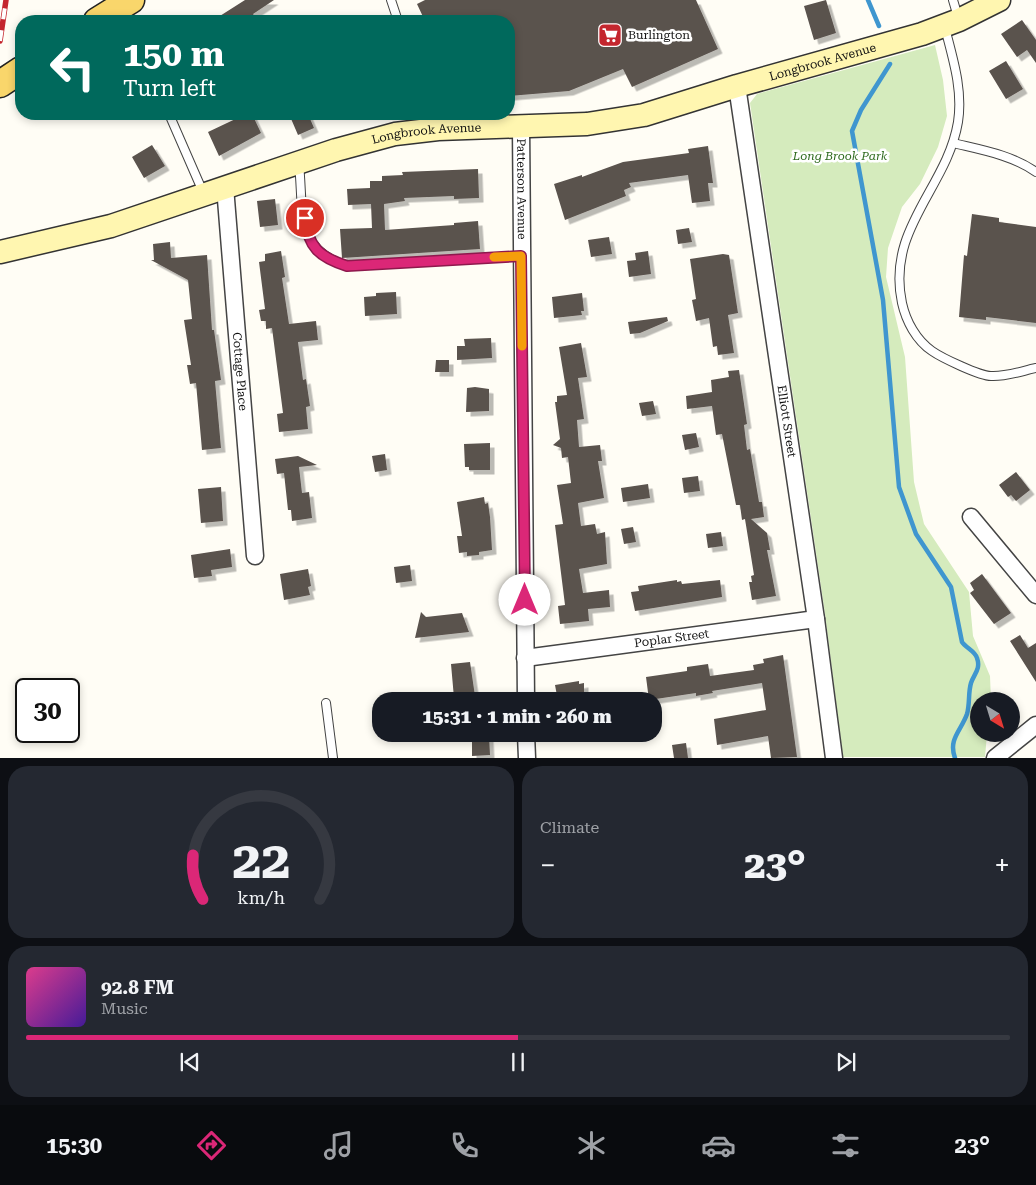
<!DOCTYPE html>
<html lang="en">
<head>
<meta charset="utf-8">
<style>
  :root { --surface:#171b24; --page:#242831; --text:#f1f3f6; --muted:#9ea1a6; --line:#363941; --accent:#db2777 }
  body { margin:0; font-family:"Roboto Serif",serif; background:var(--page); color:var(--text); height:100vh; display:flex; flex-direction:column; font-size:19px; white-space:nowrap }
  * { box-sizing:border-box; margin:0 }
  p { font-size:16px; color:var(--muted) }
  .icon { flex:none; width:28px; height:28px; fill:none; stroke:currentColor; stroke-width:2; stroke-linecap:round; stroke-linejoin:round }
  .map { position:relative; height:758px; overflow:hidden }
  .side { display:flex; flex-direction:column; gap:8px; padding:8px; background:#0d0f14; flex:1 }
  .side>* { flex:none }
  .banner { position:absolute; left:15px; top:15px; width:500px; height:105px; border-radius:20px; box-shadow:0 2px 8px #0003; background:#00695c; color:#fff; overflow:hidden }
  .needle { width:32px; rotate:142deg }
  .buttons { position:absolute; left:970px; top:692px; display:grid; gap:10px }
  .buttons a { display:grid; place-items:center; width:50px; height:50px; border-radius:50%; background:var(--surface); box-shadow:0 2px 8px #0003; font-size:25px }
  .speed { position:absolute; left:15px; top:678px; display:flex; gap:10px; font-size:25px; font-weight:700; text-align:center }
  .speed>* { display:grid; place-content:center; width:65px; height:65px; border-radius:50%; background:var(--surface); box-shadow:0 2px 8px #0003; line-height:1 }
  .speed .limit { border:2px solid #111; border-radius:8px; background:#fff; color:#111 }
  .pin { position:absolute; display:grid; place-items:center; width:42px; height:42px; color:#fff; margin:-21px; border:2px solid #fff; border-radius:50%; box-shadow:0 1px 5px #0007 }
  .me { position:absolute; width:55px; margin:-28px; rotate:0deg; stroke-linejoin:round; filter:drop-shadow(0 0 4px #0008) }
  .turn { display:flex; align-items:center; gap:18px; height:105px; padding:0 25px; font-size:22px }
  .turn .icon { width:65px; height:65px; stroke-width:2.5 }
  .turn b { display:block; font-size:35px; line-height:42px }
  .big { font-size:38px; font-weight:800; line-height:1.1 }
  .side .card { flex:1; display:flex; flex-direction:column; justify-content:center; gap:8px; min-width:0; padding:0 18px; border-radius:20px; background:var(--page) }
  .side .dial { align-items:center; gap:0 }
  .dial svg { height:130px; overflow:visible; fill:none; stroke:var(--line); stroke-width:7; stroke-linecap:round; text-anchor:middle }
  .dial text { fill:var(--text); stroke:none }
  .song { display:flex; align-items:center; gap:15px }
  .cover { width:60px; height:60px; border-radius:8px; background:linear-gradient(135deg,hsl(330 70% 55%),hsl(260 70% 35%)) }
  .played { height:5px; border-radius:2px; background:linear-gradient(90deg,var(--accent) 50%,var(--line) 50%) }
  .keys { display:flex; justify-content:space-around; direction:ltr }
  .heat { display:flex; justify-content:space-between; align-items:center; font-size:28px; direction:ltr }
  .side .tiles { flex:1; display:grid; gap:8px; grid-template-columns:1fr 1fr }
  .card:last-child { grid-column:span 2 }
  .trip { position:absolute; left:372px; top:692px; width:290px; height:50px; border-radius:20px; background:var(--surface); box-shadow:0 2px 8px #0003; font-weight:800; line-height:50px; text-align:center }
  .dock { display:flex; height:80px; justify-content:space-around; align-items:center; background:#090b0e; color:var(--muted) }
  .dock .icon { width:35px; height:35px }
  .dock .current { color:var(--accent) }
  .dock b { font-size:22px; color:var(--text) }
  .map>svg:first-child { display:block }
</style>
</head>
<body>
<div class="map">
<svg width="1036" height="758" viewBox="0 0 1036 758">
  <defs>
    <filter id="shadow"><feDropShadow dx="4.5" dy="4.5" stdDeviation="0" flood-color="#0004"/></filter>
  </defs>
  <rect width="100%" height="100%" fill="#fffdf5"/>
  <path fill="#d5ebbd" d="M935,45L943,80L947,116L938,147L920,184L902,207L888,248L886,277L905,357L914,482L924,524L969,592L973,636L990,676L991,701H979V734H987L985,757H843L825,614L750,103L757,94Z"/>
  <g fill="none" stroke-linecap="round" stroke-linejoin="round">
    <path stroke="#3f96cf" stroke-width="4.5" d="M868,0L879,26
      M890,64L861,110L852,131L883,300L899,487L916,534L951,587L962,642C966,648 975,651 977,658C981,669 974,674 971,683C968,693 970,704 967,714C961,731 948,739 955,758"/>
  </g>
  <path fill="#5a524d" filter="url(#shadow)" d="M245,0H274L253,14L258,21H212Z
    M425,0H696L718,49L632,87L623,69L569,91L509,96V21H425L417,4Z
    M826,0L836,33L814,40L804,6Z
    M1022,20L1036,40V63L1027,50L1017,57L1001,34Z
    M1006,61L1023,89L1006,99L989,71Z
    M246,114H252L261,133L219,156L208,132Z
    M289,114H308L314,128L298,135Z
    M152,145L165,166L144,178L132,157Z
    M708,146L713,183H708L710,201L692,203L688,175L629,183L631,187L624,190L626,196L565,220L554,184L582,175V177L623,162L689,153L688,149Z
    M478,169L479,198L454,199V196L404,198L405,201L384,204L385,230L454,225V223L478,221L480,249L342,258L340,229L372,228L371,204L348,205L347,189L370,188V181H382V176L403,175L402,172Z
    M275,199L278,225L260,227L257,201Z
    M972,214L999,218V222L1036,227V323L986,317V320L959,317L964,255L967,256Z
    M689,228L692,242L678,244L676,230Z
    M609,237L612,254L591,257L588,240Z
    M170,242L171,258L207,255L212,330H214L221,380L215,381L221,448L202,450L196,383L190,384L187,365H191L184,320L192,319L188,280L151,260H154L153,244Z
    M281,251L285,277L282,278L289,324L316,321L318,340L298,342L303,380L306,379L310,406L306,407L308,429L279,432L277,414L283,413L272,328L266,329V321H261L259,310L265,309L259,262L265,261V254Z
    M648,251L651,274L629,277L627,261L636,260L635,253Z
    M723,254L729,255L738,313L728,315L734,353L718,355L717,346L713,347L709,318L696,321L692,300L696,299L690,259Z
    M396,292L397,314L365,316L364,297L376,296V293Z
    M582,293L584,311H581L582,315L554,318L552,297Z
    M667,317L668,321L640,333L630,334L628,322Z
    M491,338L492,358L457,360V346H465L464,339Z
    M581,343L587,377L578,378L584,419L577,420L579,447L600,445L602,461H598L604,498L578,503L581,526L595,524L597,534L605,532L607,564L579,569L583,593L609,590L610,607L588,609L589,621L560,624L558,606L565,605L555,525L563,524L557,485L571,483L568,457L562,458L561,448L553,445L560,439L555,402H557V396L567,395L559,347Z
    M436,360H449V372H435Z
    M739,370L747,424L744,425L747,450L750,449L759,502H762L764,517L751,519L767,533L770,550H767L776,596L752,600L749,582H752L751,576L754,575L745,519L742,520L740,505H736L722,434L716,435L712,406L687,409L686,396L712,392L711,380L729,377L728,371Z
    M475,387L489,389V411L466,412L467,388Z
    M653,401L656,414L642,416L639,403Z
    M696,433L699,447L685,450L682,435Z
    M490,443V470H469V467H465L464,444Z
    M385,454L387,470L375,472L372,456Z
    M298,456L317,465L299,467L302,493L309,492L312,518L292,521L291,510H288L284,473L277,474L275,459Z
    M1016,472L1030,490L1016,501L1011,495L1008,497L999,485Z
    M698,476L700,491L684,493L682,478Z
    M648,484L650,498L623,502L621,488Z
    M221,487L223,521L201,523L198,489Z
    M484,497L485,504L488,503L490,517L492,550L479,552V555L467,556V552L459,553L457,536H462L457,502Z
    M633,527L636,542L624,544L621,529Z
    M721,532L723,546L708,548L706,534Z
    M230,549L232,567L211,570L212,576L194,578L191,555Z
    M410,565L412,581L396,583L394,567Z
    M308,569L311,586L308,587L310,595L284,600L280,574Z
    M982,574L1011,613L994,624L970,593L974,590L970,583Z
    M677,580V582L681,581L682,584L720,580L722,597L635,611L631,592L639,591L638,586Z
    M421,612L426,617L462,613L469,632L415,638Z
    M1020,635L1028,648L1036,643V682L1010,641Z
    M783,655L797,757L771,758L768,736L717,745L714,719L766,710L762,683L712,691L713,693L696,696V693L649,700L646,677L687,671V667L708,664L710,676L754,670L753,665L764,663L763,659Z
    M470,662L475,696L454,698L451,664Z
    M579,681V684L584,683V701H558L555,685Z
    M472,736H489L490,755L472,756Z
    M686,743L688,758H674L672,745Z"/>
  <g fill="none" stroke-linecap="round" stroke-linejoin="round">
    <g stroke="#444" stroke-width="10">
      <path id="lane" d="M391,0L398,21
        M953,0L958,17
        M945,28C953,59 963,90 958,122C947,188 886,228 902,303C906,321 916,340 932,351C942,358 980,376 991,376C1005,377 1022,371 1036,368
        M169,114L203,192
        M953,143C982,150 1012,155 1036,172
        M299,164C304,211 294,249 347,266L521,256
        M326,703L333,758"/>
    </g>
    <g stroke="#444" stroke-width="19">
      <g id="street">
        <path id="s1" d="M737,86L816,619L834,758"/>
        <path id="s2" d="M521,127L526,701"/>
        <path id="s3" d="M225,187L255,556"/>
        <path d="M971,517L1036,595"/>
        <path id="s4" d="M525,658L816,619"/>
        <path d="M526,734L527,758"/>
        <path d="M995,758L1036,725"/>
      </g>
    </g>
    <g stroke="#333" stroke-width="25">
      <g id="secondary">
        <path id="s5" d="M0,252L111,226L336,150L395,134L438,129L587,124L644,115L737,86L922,34L959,20L999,0"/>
      </g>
    </g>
    <g stroke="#222" stroke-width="29">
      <path id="primary" d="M97,21L131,0
        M0,84L21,70"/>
    </g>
    <use href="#lane" stroke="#fff" stroke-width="8"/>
    <use href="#street" stroke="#fff" stroke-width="16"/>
    <use href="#secondary" stroke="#fff6b0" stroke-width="22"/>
    <use href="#primary" stroke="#f9d66b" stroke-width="26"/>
    <g stroke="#c4262e" stroke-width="5.5">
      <path id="rail" d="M0,41L6,0"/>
    </g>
    <use href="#rail" stroke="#fff" stroke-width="4" stroke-dasharray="11" stroke-linecap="butt"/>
  </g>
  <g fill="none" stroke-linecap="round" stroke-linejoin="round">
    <g stroke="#8e194d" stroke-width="12">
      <path id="route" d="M305,218C308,247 319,257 347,266L521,256L525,600"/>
    </g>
    <use href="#route" stroke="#db2777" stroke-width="9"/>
    <path stroke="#f59e0b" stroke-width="9" d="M494,257L521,256L522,346"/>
  </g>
  <defs>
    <g id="supermarket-square" transform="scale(1.25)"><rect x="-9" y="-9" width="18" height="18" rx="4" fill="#c4262e" stroke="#fff"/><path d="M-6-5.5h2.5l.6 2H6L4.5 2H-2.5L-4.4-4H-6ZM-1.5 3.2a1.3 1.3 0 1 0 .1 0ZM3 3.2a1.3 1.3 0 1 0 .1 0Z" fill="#fff"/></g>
  </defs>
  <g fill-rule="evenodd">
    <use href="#supermarket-square" x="610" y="35"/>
  </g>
  <g text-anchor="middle" stroke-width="5" stroke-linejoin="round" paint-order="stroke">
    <g font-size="12" fill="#111" stroke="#fff" text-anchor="start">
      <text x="628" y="39">Burlington</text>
    </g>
    <g font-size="12" fill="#111" stroke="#fff">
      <text dy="4" stroke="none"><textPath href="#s5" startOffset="849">Longbrook Avenue</textPath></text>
      <text dy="4" stroke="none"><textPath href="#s5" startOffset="444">Longbrook Avenue</textPath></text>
      <text dy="4" stroke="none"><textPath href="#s2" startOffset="62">Patterson Avenue</textPath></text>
      <text dy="4" stroke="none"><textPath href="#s3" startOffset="185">Cottage Place</textPath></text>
      <text dy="4" stroke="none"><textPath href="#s1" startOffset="339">Elliott Street</textPath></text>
      <text dy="4" stroke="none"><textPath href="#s4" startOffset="148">Poplar Street</textPath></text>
    </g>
    <g font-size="12" font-style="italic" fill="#2f6b1f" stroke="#fff">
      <text x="840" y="160">Long Brook Park</text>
    </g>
  </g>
</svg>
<div class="buttons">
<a><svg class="needle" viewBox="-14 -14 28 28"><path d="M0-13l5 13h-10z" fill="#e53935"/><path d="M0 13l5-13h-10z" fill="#9ea1a6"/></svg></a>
</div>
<div class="speed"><div class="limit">30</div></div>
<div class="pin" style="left:305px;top:218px;background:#d93025"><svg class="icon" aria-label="arrive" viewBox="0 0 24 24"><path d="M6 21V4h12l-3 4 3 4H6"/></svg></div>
<svg class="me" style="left:525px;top:600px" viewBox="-20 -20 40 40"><circle r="19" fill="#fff"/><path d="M0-13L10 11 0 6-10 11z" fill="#db2777"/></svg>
<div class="trip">15:31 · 1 min · 260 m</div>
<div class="banner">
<div class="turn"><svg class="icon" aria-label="left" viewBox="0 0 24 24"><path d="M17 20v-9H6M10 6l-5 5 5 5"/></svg><div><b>150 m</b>Turn left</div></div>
</div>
</div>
<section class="side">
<div class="tiles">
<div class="card dial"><svg viewBox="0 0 100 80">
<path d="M14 69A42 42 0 1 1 86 69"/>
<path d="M14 69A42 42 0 0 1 8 42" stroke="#db2777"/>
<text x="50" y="56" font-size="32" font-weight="700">22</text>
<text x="50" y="72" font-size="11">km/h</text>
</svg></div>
<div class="card"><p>Climate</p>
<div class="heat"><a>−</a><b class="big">23°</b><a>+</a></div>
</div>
<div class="card">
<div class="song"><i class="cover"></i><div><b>92.8 FM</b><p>Music</p></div></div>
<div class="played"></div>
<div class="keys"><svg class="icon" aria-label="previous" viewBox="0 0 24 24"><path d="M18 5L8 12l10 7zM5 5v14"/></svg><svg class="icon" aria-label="pause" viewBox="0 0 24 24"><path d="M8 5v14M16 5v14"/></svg><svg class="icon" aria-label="next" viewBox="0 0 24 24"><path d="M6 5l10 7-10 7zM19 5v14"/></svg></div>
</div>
</div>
</section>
<nav class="dock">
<b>15:30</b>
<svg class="icon current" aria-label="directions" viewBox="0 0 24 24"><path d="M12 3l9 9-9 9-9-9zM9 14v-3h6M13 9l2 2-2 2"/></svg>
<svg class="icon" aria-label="music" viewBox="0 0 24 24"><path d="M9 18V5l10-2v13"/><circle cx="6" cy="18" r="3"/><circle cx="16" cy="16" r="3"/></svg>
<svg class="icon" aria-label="phone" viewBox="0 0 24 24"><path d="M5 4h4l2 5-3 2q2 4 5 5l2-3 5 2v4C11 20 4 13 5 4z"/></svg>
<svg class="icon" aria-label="climate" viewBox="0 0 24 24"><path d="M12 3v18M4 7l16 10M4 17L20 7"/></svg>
<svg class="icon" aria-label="car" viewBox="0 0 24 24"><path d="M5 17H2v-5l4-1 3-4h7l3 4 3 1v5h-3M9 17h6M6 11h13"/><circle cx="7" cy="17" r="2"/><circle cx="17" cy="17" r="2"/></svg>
<svg class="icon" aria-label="filters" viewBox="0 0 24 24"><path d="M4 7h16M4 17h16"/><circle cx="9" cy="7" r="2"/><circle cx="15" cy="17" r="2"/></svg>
<b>23°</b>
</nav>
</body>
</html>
